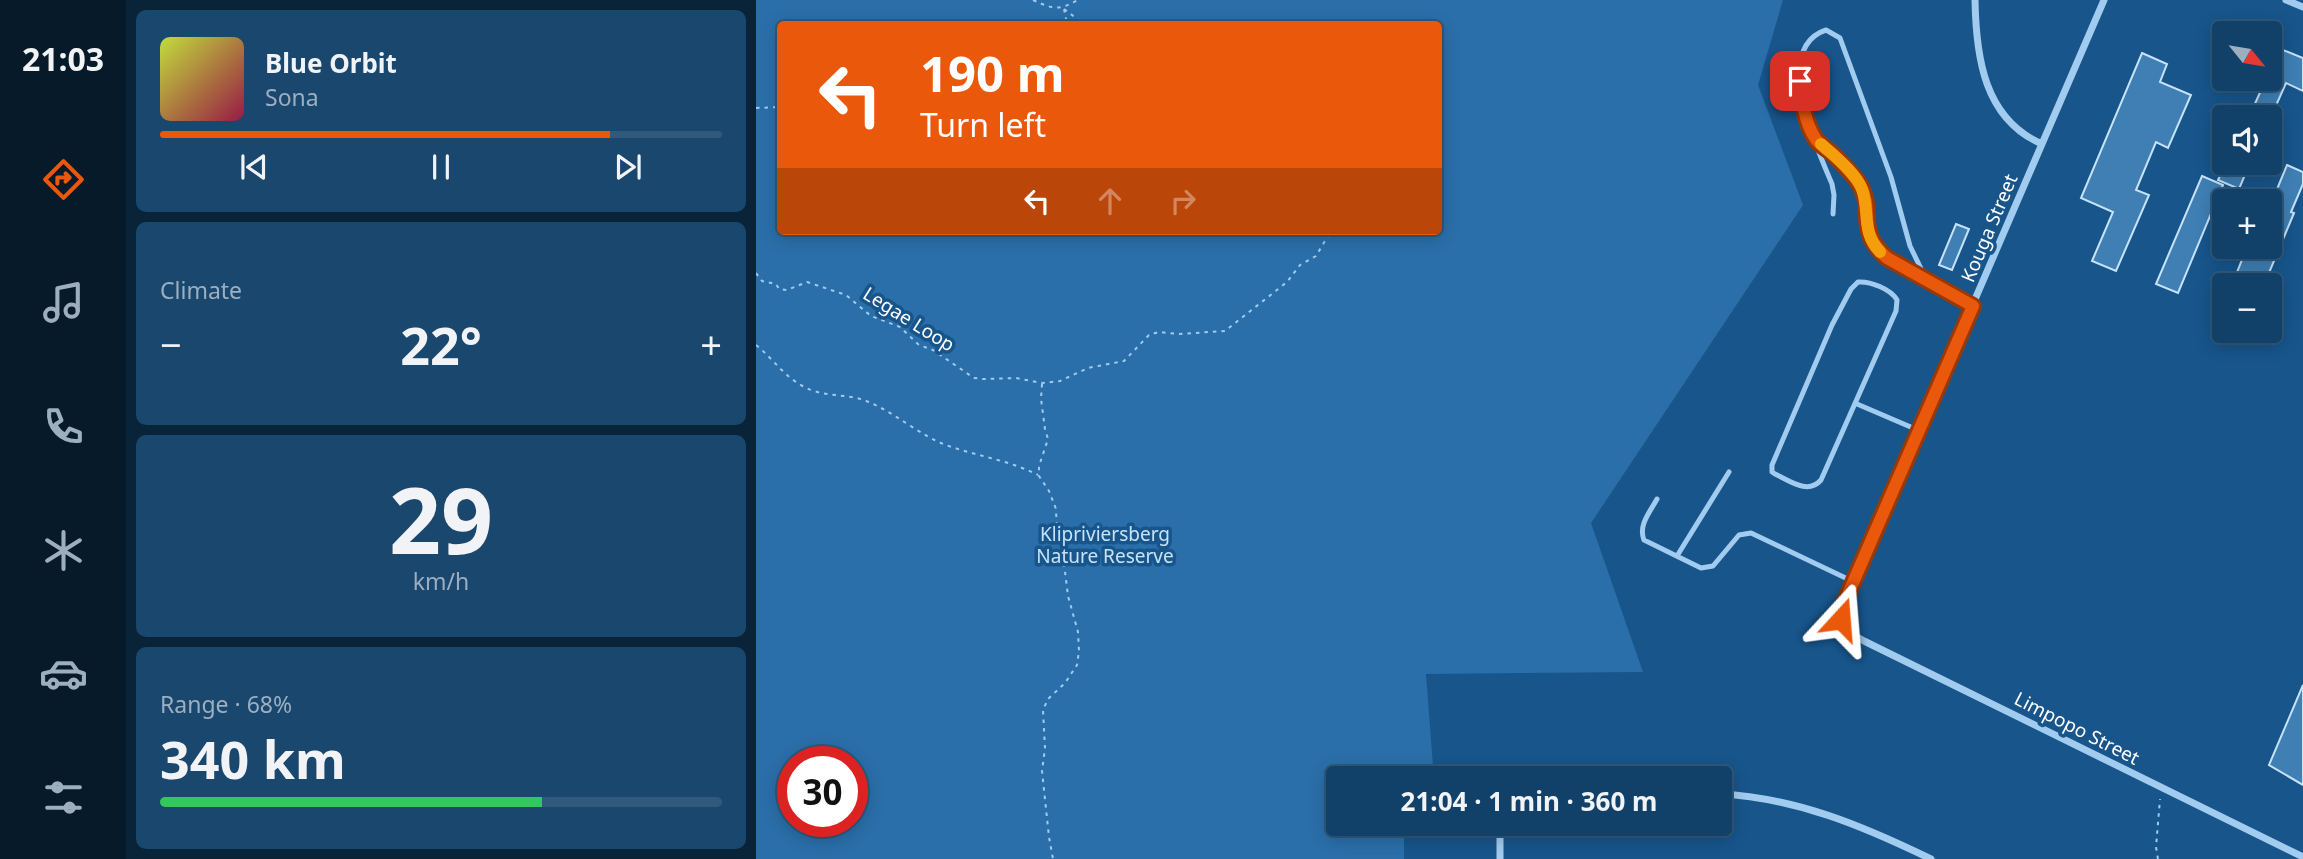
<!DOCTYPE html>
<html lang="en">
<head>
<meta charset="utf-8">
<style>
  :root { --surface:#114068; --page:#1a476e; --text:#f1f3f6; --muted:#9cafc0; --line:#30597c; --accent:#ea580c }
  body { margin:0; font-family:"Noto Sans",sans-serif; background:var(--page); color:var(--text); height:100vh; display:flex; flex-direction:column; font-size:26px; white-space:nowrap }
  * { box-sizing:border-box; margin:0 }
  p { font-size:23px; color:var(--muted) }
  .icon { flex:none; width:38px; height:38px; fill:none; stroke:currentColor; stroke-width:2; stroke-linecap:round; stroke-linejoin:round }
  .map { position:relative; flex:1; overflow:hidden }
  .side { display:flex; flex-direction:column; gap:10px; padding:10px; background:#092339; width:630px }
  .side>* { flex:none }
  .guide { position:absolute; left:21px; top:21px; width:665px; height:214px; border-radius:7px; box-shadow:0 4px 18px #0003,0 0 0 2px var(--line); background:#ea580c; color:#fff; overflow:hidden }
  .needle { width:46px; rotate:120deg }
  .fabs { position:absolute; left:1456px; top:21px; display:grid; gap:14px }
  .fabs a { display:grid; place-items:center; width:70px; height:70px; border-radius:7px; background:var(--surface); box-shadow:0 4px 18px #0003,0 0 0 2px var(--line); font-size:35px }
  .speed { position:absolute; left:21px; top:746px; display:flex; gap:14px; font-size:35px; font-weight:700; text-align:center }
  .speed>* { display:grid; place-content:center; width:91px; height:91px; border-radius:50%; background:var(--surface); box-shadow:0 4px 18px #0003,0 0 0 2px var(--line); line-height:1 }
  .speed .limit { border:10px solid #d22; background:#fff; color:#111 }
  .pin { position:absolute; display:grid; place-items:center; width:60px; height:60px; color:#fff; margin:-30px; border-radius:14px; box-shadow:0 4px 10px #0006 }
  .me { position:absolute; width:77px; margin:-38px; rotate:19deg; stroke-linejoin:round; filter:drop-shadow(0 0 5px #0008) }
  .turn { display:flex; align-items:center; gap:24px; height:147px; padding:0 28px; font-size:32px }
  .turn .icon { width:91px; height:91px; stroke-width:2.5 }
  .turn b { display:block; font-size:49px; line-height:60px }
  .lanes { display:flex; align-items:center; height:66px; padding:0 28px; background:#0003; justify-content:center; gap:35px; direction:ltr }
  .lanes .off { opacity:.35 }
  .big { font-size:52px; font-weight:700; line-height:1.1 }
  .side .tile { flex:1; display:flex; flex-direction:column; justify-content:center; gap:10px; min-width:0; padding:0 24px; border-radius:10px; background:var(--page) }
  .side .dial { align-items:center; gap:0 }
  .dial b { font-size:91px; line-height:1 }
  .song { display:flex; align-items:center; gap:21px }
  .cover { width:84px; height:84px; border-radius:10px; background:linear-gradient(135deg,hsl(70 70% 55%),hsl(340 70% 35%)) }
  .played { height:7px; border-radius:4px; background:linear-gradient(90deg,var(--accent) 80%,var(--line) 80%) }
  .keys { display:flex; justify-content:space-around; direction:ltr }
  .heat { display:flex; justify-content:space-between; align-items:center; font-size:38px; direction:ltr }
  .charge { height:10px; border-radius:5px; background:linear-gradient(90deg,#34c759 68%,var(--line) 0) }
  .trip { position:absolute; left:570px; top:766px; width:406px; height:70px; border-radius:7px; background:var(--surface); box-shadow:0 4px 18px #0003,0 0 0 2px var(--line); font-weight:700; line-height:70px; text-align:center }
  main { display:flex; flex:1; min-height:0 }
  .dock { display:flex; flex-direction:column; width:126px; justify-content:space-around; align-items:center; background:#071a2a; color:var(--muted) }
  .dock .icon { width:49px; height:49px }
  .dock .active { color:var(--accent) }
  .dock b { font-size:32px; color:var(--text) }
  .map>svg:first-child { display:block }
</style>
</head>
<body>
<main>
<nav class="dock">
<b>21:03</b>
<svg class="icon active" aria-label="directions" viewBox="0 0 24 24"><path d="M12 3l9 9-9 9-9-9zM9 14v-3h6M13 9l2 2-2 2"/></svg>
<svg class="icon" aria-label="music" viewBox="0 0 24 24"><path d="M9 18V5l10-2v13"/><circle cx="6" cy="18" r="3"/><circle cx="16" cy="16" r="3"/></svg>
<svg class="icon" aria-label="phone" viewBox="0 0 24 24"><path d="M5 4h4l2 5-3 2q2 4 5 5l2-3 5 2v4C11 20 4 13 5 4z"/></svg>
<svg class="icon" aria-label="climate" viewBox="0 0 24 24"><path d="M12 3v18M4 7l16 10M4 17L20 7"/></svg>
<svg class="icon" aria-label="car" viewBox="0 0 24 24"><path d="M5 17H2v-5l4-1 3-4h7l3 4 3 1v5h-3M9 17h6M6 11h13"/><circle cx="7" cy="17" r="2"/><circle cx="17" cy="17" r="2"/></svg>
<svg class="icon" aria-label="filters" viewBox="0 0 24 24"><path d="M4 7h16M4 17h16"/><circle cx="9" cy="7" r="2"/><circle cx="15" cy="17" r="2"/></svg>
</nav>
<section class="side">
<div class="tile">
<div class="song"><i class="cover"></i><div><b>Blue Orbit</b><p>Sona</p></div></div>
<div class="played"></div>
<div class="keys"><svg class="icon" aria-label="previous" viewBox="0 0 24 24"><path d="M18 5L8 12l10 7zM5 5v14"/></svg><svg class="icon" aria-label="pause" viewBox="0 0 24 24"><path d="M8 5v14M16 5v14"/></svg><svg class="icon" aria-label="next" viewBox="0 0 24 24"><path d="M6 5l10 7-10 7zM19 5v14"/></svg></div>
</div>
<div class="tile"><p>Climate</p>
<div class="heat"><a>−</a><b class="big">22°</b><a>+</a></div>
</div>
<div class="tile dial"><b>29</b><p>km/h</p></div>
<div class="tile"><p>Range · 68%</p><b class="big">340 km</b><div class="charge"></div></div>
</section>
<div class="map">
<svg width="1547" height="859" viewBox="0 0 1547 859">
  <rect width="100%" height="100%" fill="#17558b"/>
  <path fill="#2a6faa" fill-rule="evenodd" d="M0,0H1027L1002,85L1047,205L835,523L887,672L670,674L677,766L603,767L600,779H583V824H648V859H0ZM24,24H682V231H24ZM37,761H96V821H37Z"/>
  <path fill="#3f7fb4" stroke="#c7e3fa" stroke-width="2" d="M1522,48L1547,58V91L1530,83L1514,119V117H1493L1510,79H1514V67Z
    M1386,53L1411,64L1404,82L1435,95L1412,148L1400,142L1380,190L1393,195L1360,271L1336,261L1357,212L1325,198Z
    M1470,163H1494L1483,189L1462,180Z
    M1531,165L1547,172V184L1535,212L1538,213L1510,280H1508L1506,285H1476L1491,247H1514V206Z
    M1446,176L1467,185L1422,293L1400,284Z
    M1200,224L1213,229L1196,270L1183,265Z
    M1547,685V785L1513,765Z"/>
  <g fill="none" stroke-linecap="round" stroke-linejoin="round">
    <path stroke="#a1cbef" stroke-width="2" stroke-dasharray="3.5 5" stroke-linecap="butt" d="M277,0C297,9 302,11 322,0
      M308,9L328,24
      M308,9L311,24
      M0,108L24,107
      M0,273L6,281L20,284L23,289L31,290L51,282L90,295L115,316L144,327L163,345L177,350L218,378L227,379L260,378L286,383L304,381L332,368L368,361L393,335L403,332L423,334L469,331L531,282L544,265L560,256L575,231
      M0,345C20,361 31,382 58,391C77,397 97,394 115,403C140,414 167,437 190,445C220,456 253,460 282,475
      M286,384L285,399L289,429L292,439L283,466V476L293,491L300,509L301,535L306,547L312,596L322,632L323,651L321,665L309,683L292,699L287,710L289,748L286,771L293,837L297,859
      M1402,859L1400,847L1404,799"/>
    <path stroke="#a1cbef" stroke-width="5" d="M1062,142C1079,156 1106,176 1109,200C1112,217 1109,232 1120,247C1130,262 1155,271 1170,279
      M1077,214L1078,195L1076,184C1061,149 1015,48 1070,30L1084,38L1135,177L1154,246L1170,279L1217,306
      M1102,282C1114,281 1135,289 1141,300L1140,311L1065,480C1052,495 1034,481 1019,474L1016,472V465L1076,325L1095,289Z
      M1101,404L1164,431
      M901,499C894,512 882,525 888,540L945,568L957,566L983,535L995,533L1098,582
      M921,556L973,472"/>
    <path stroke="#a1cbef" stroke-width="7" d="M1219,0C1220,57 1228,119 1286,144
      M1348,0L1086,608C1082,627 1093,633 1108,641L1547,857
      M1530,0L1547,7
      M964,794C1041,798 1107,826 1175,859
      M744,824V859"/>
  </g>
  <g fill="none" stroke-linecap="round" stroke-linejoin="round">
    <g stroke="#983908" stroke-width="18">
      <path id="route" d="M1044,81C1046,100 1048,121 1059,138C1063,145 1073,150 1079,156C1087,164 1098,175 1104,185C1119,211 1099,230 1131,258L1217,306L1086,608L1085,619"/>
    </g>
    <use href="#route" stroke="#ea580c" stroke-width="12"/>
    <path stroke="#f59e0b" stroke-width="12" d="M1065,144C1078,156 1099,172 1106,189C1114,211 1105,232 1124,252"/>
  </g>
  <g text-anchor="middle" stroke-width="7" stroke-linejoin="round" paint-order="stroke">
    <g font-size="19" fill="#fff" stroke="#17558b">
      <text transform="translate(1233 228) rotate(-67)" y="7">Kouga Street</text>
      <text transform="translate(153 319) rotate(32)" y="7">Legae Loop</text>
      <text transform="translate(1321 728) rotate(27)" y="7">Limpopo Street</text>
    </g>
    <g font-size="19" fill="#c7e3fa" stroke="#17558b">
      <text x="349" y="541">Klipriviersberg<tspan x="349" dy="22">Nature Reserve</tspan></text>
    </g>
  </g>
</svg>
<div class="fabs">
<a><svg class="needle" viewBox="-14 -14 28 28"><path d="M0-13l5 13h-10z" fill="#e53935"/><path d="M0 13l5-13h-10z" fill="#9cafc0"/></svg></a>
<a><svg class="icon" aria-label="sound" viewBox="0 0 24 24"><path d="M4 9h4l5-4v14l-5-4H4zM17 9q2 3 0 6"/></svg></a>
<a>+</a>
<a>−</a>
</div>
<div class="speed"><div class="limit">30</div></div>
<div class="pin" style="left:1044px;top:81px;background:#d93025"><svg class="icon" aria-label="arrive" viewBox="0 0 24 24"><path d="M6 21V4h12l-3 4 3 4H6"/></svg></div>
<svg class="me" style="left:1085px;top:619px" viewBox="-20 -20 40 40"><path d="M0-17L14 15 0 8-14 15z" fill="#ea580c" stroke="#fff" stroke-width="4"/></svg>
<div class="trip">21:04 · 1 min · 360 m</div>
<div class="guide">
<div class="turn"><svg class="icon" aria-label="left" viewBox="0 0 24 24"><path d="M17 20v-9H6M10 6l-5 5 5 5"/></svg><div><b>190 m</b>Turn left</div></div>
<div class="lanes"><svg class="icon" aria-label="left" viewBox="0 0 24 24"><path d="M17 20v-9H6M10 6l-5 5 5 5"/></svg><svg class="icon off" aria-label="ahead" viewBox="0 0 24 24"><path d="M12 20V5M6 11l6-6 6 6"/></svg><svg class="icon off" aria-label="right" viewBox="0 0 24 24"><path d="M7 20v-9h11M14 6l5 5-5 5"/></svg></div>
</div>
</div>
</main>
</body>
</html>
